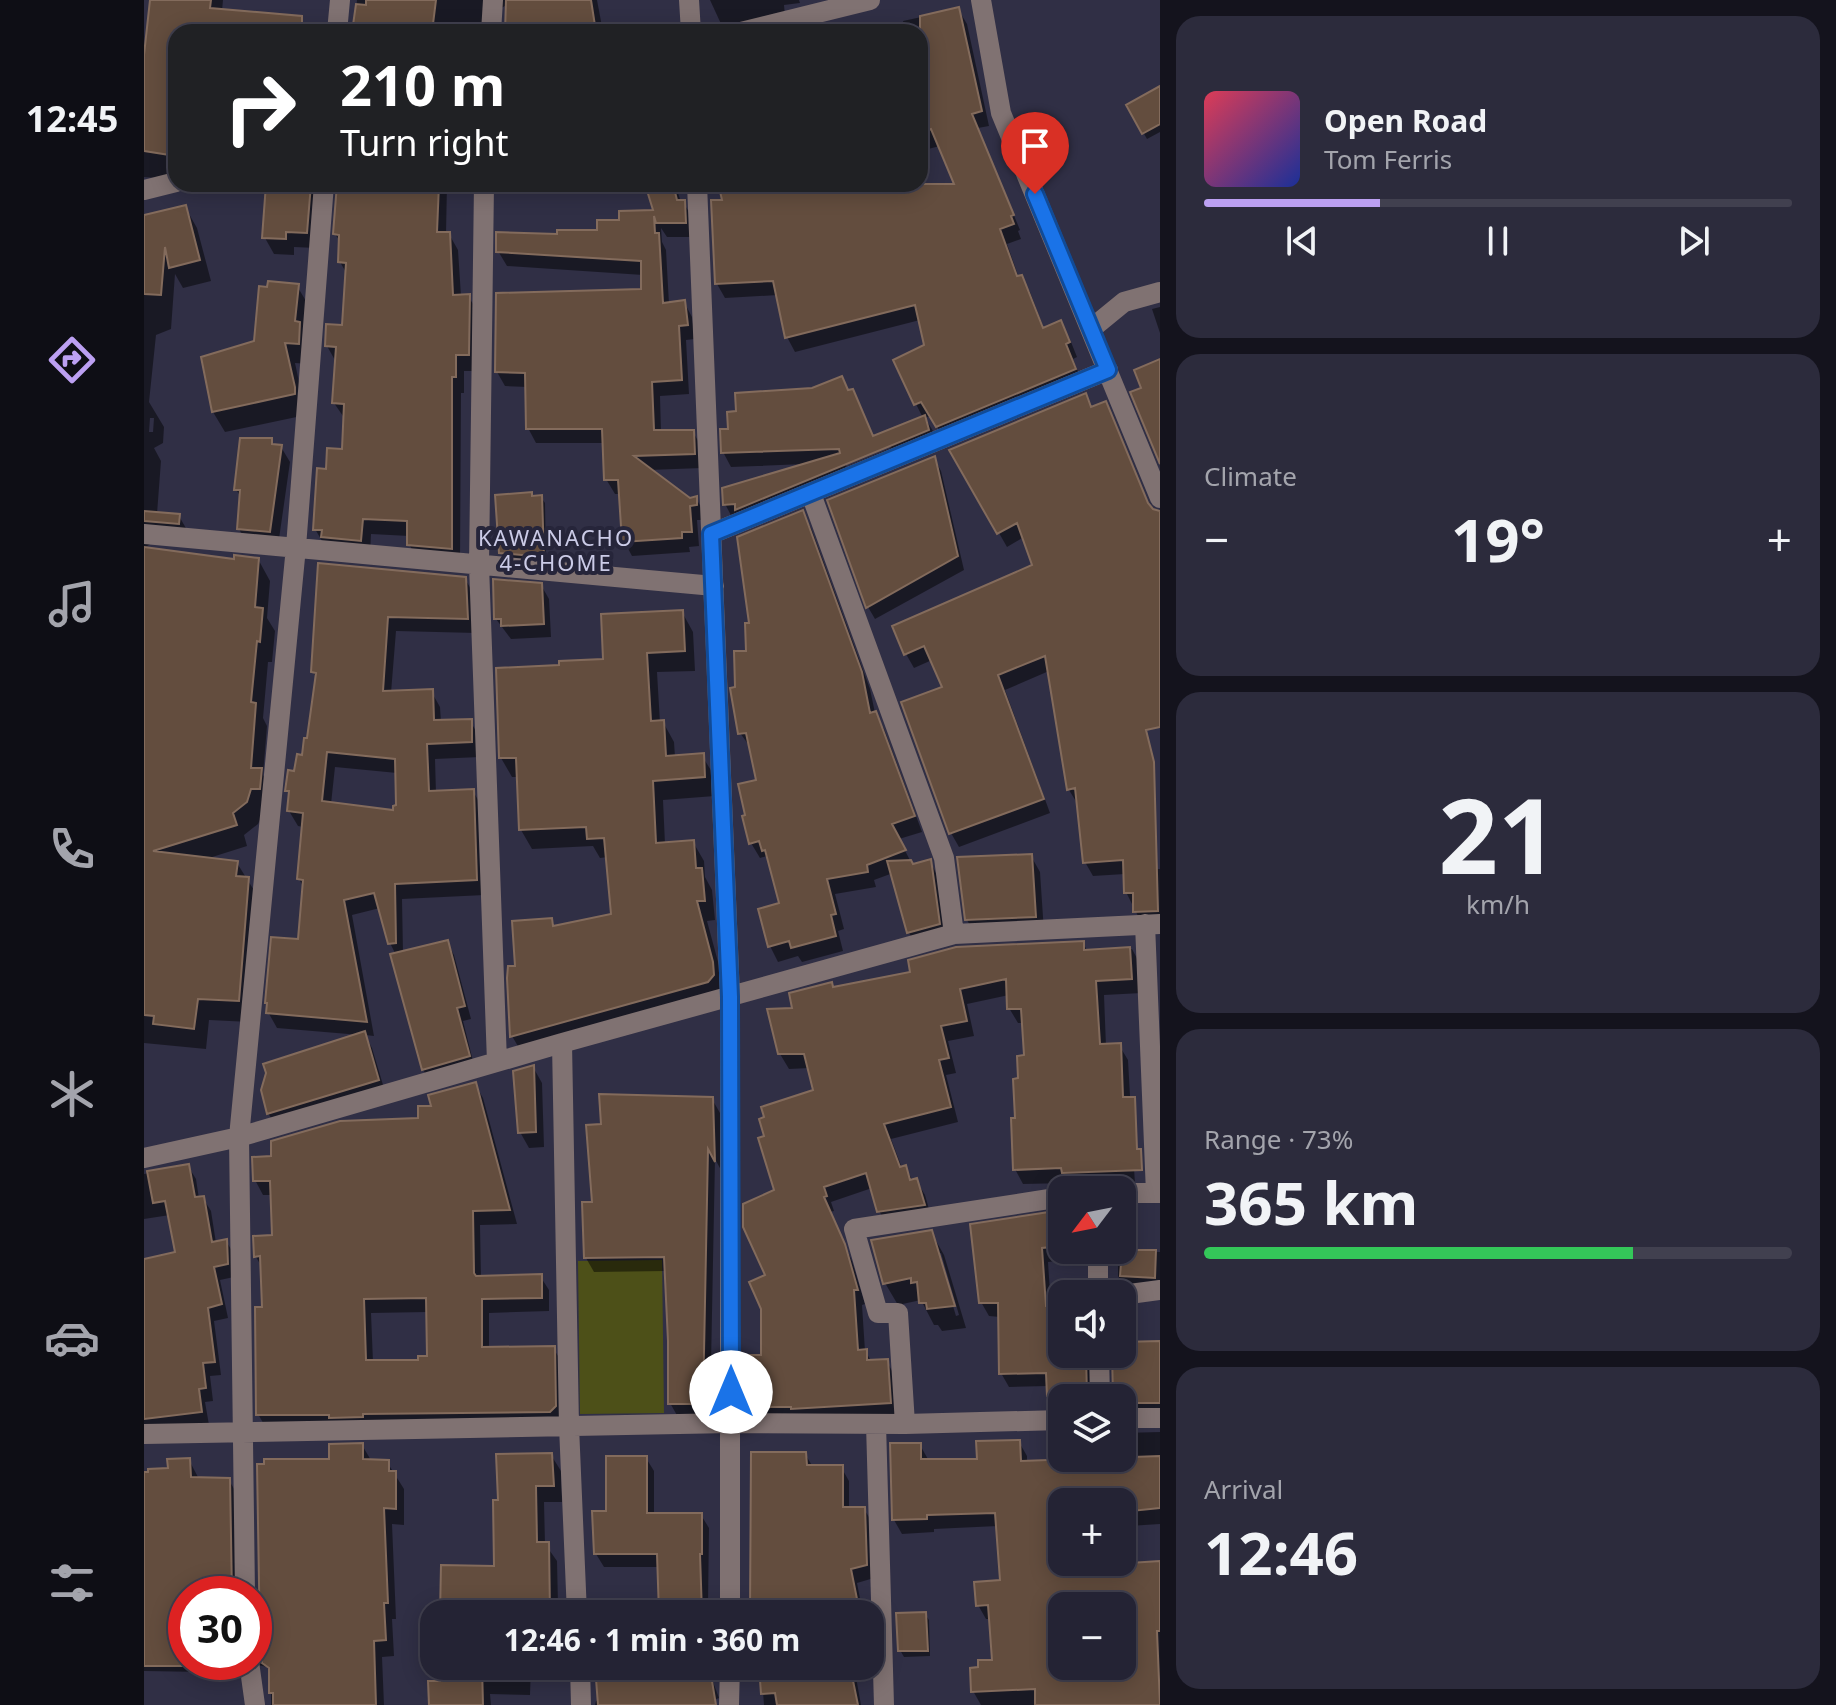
<!DOCTYPE html>
<html lang="en">
<head>
<meta charset="utf-8">
<style>
  :root { --surface:#242334; --page:#2c2b3c; --text:#f1f3f6; --muted:#a3a4ac; --line:#41404f; --accent:#bca0f2 }
  body { margin:0; font-family:"Noto Sans",sans-serif; background:var(--page); color:var(--text); height:100vh; display:flex; flex-direction:column; font-size:30px; white-space:nowrap }
  * { box-sizing:border-box; margin:0 }
  p { font-size:26px; color:var(--muted) }
  .icon { flex:none; width:44px; height:44px; fill:none; stroke:currentColor; stroke-width:2; stroke-linecap:round; stroke-linejoin:round }
  .map { position:relative; flex:1; overflow:hidden }
  .panel { display:flex; flex-direction:column; gap:16px; padding:16px; background:#14131d; width:676px }
  .panel>* { flex:none }
  .top-card { position:absolute; left:24px; top:24px; width:760px; height:168px; border-radius:24px; box-shadow:0 4px 20px #0003,0 0 0 2px var(--line); background:#202124; color:#fff; overflow:hidden }
  .needle { width:52px; rotate:238deg }
  .controls { position:absolute; left:904px; top:1176px; display:grid; gap:16px }
  .controls a { display:grid; place-items:center; width:88px; height:88px; border-radius:16px; background:var(--surface); box-shadow:0 4px 20px #0003,0 0 0 2px var(--line); font-size:40px }
  .speed { position:absolute; left:24px; top:1576px; display:flex; gap:16px; font-size:40px; font-weight:700; text-align:center }
  .speed>* { display:grid; place-content:center; width:104px; height:104px; border-radius:50%; background:var(--surface); box-shadow:0 4px 20px #0003,0 0 0 2px var(--line); line-height:1 }
  .speed .limit { border:12px solid #d22; background:#fff; color:#111 }
  .pin { position:absolute; display:grid; place-items:center; width:68px; height:68px; color:#fff; margin:-82px -34px; border-radius:50% 50% 50% 0; rotate:-45deg; box-shadow:0 0 8px #0007 }
  .pin .icon { rotate:45deg }
  .me { position:absolute; width:88px; margin:-44px; rotate:0deg; stroke-linejoin:round; filter:drop-shadow(0 0 6px #0008) }
  .turn { display:flex; align-items:center; gap:28px; height:168px; padding:0 40px; font-size:36px }
  .turn .icon { width:104px; height:104px; stroke-width:2.5 }
  .turn b { display:block; font-size:56px; line-height:68px }
  .big { font-size:60px; font-weight:700; line-height:1.1 }
  .panel .card { flex:1; display:flex; flex-direction:column; justify-content:center; gap:12px; min-width:0; padding:0 28px; border-radius:24px; background:var(--page) }
  .panel .dial { align-items:center; gap:0 }
  .dial b { font-size:104px; line-height:1 }
  .song { display:flex; align-items:center; gap:24px }
  .cover { width:96px; height:96px; border-radius:12px; background:linear-gradient(135deg,hsl(350 70% 55%),hsl(230 70% 35%)) }
  .played { height:8px; border-radius:4px; background:linear-gradient(90deg,var(--accent) 30%,var(--line) 30%) }
  .keys { display:flex; justify-content:space-around; direction:ltr }
  .heat { display:flex; justify-content:space-between; align-items:center; font-size:44px; direction:ltr }
  .charge { height:12px; border-radius:6px; background:linear-gradient(90deg,#34c759 73%,var(--line) 0) }
  .trip { position:absolute; left:276px; top:1600px; width:464px; height:80px; border-radius:24px; background:var(--surface); box-shadow:0 4px 20px #0003,0 0 0 2px var(--line); font-weight:700; line-height:80px; text-align:center }
  main { display:flex; flex:1; min-height:0 }
  .menu { display:flex; flex-direction:column; width:144px; justify-content:space-around; align-items:center; background:#0e0e15; color:var(--muted) }
  .menu .icon { width:56px; height:56px }
  .menu .on { color:var(--accent) }
  .menu b { font-size:36px; color:var(--text) }
  .map>svg:first-child { display:block }
</style>
</head>
<body>
<main>
<nav class="menu">
<b>12:45</b>
<svg class="icon on" aria-label="directions" viewBox="0 0 24 24"><path d="M12 3l9 9-9 9-9-9zM9 14v-3h6M13 9l2 2-2 2"/></svg>
<svg class="icon" aria-label="music" viewBox="0 0 24 24"><path d="M9 18V5l10-2v13"/><circle cx="6" cy="18" r="3"/><circle cx="16" cy="16" r="3"/></svg>
<svg class="icon" aria-label="phone" viewBox="0 0 24 24"><path d="M5 4h4l2 5-3 2q2 4 5 5l2-3 5 2v4C11 20 4 13 5 4z"/></svg>
<svg class="icon" aria-label="climate" viewBox="0 0 24 24"><path d="M12 3v18M4 7l16 10M4 17L20 7"/></svg>
<svg class="icon" aria-label="car" viewBox="0 0 24 24"><path d="M5 17H2v-5l4-1 3-4h7l3 4 3 1v5h-3M9 17h6M6 11h13"/><circle cx="7" cy="17" r="2"/><circle cx="17" cy="17" r="2"/></svg>
<svg class="icon" aria-label="filters" viewBox="0 0 24 24"><path d="M4 7h16M4 17h16"/><circle cx="9" cy="7" r="2"/><circle cx="15" cy="17" r="2"/></svg>
</nav>
<div class="map">
<svg width="1016" height="1705" viewBox="0 0 1016 1705">
  <rect width="100%" height="100%" fill="#302f45"/>
  <path fill="#4d5018" d="M518,1260L520,1413L436,1414L434,1261Z"/>
  <path fill="#0007" fill-rule="evenodd" d="M5,0H79L78,11L180,32H32V173L27,172L26,179L0,177V74L7,11Z
    M213,0H453L459,32H362L364,6H361L348,13L346,32H210Z
    M566,0H655L656,3L640,5L641,16L578,26Z
    M814,9L823,24L845,126L834,128L876,230L874,231L877,239L863,244L875,278L877,277L886,292L900,329L916,323L925,337L933,357L929,359L939,384L802,441L787,416L781,418L789,431L792,445L589,519L581,504L661,464L587,467L579,452L730,438L779,418L772,404L782,347L776,320L651,352L643,337L634,295L581,298L573,284L580,202L599,184L813,185L796,146L776,151V32H761L759,21ZM745,444L747,448L702,467V462Z
    M1016,88V132L1003,139L984,106Z
    M124,184H303L302,234H305L314,250L317,296H324L334,312L333,371H320V393H317L316,564L274,561L265,544V536L227,534L226,556L181,546L171,529L184,471L200,451L201,419L190,403L192,362L183,346L199,327L203,274L196,262L197,243L191,234L195,188L192,187L178,192L172,248L150,247V255L130,254L121,238Z
    M503,184H531L537,202H539L548,217L549,237H523L517,228L518,242L522,250L525,304L540,302L548,317L551,339L542,340L545,394L516,396L517,432H549L557,446L558,468L505,470L545,500L552,498L560,513V520H553L555,546L545,547L546,552L488,556L480,541L477,494H471L462,479L461,443H392L384,428V387L361,386L353,372L499,291V275L363,266L354,251L415,236L455,232L477,222L511,212Z
    M41,207L53,228L67,281L39,288L31,274L27,329L12,335L5,402L20,427L19,443L10,448L17,461L13,514L35,516L47,537L8,543L0,548V217ZM6,418H10L9,432H5Z
    M153,286L165,306V364L151,363L162,415L81,432L69,412L60,358L112,343Z
    M1016,307V333L1008,309Z
    M941,396L948,409L961,404L969,418L1003,500L998,501L1016,564V720L992,704L1011,869H1016V926H999L982,892L981,874L949,876L941,862L933,803L925,790L905,671L861,690L906,813L815,847L807,833L801,688L788,660L770,668L762,654L890,567L880,537L863,547L808,451Z
    M127,440L130,446L137,447L146,462L134,546L103,544L95,529L97,498L92,489Z
    M790,458L797,471L820,570L731,619L724,607L686,501Z
    M397,497L401,503L402,562L361,559L357,553L389,498Z
    M658,513L667,528L726,689L731,713L740,729L778,832L755,839L769,866L786,861L793,875L802,938L773,946L765,933L749,873L730,880L732,887L691,894L700,929L694,931L699,951L658,962L654,956L634,962L626,946L637,905L623,856L616,858L607,843L614,781L607,748L596,733L594,688L604,653L607,625Z
    M0,549L92,561L114,559L126,581L123,618L131,631L128,662H124L119,718L123,726L119,775L129,792L114,824L100,835L103,846L62,859L93,863L116,900L106,1022L65,1020L62,1049L0,1043Z
    M176,565L321,579L330,594L332,633L252,631L247,693L287,691L296,707L297,722L326,721L335,736L336,757L291,759L292,793L329,791L338,807L341,895L258,899L259,953L303,942L310,955L327,1019L319,1021L331,1069L287,1082L279,1070L252,955L246,943L236,908L208,915L230,1036L221,1035L228,1048L242,1095L133,1128L124,1113L216,1035L133,1028L124,1012L156,942L160,888L155,879L159,827L154,826L145,811L146,796L144,791L165,741L173,679L169,672ZM191,767L253,773L254,807L251,812L187,804Z
    M397,585L405,599L407,637L367,639L352,619Z
    M538,612L549,632L551,671L513,672L516,723L519,722L530,742L531,757L558,756L570,775L571,796L519,800L521,844L549,842L560,861L561,877L568,890L571,920L563,921L580,984V996L379,1055L368,1036L373,967L407,920L411,927L469,916L464,857L456,858L449,846L388,849L377,830L374,777H368L357,758L417,667L461,661Z
    M887,856L896,872L900,932L832,936L823,920Z
    M939,943L944,952L988,949L996,964L998,993L960,995L962,1046L975,1045L984,1060L991,1185L928,1187L925,1183L879,1184L871,1169L876,1080L882,1057L880,1023H874L865,1008V995L823,1004L830,1036L804,1041L812,1073L802,1075L814,1122L747,1139L758,1168L761,1167L769,1181L772,1180L781,1195L788,1220L744,1226L735,1211L728,1188L687,1202L690,1211L686,1212L708,1261L721,1304L718,1305L721,1351L728,1362H743L751,1376L754,1418L612,1422L604,1407L619,1357L623,1276L632,1191L672,1091L666,1068L645,1069L636,1054L651,1010L690,989Z
    M389,1067L398,1083L400,1147L385,1148L376,1132Z
    M331,1084L339,1098L373,1224L336,1225L337,1278L396,1276L405,1290V1311L345,1313V1349L409,1348L418,1362L415,1425L122,1428L114,1414L120,1309L119,1269L112,1257L111,1238L130,1237L129,1195H119L111,1180L129,1158L276,1120L290,1108ZM284,1312L285,1358L276,1362H229L227,1313Z
    M568,1099L576,1113L577,1170L571,1159L566,1417H534L526,1403L522,1271L450,1272L442,1258L460,1126Z
    M44,1166L52,1179L55,1199L59,1198L67,1211L72,1243L82,1241L90,1254V1277L76,1280L84,1318L70,1321L77,1375L66,1376L69,1401L61,1402L65,1425L0,1433V1261L33,1253L26,1215L0,1219V1174Z
    M918,1217V1250H947L948,1257L904,1262L907,1308L918,1306V1354H956L950,1398H918V1409H913L905,1395L904,1386L865,1387L857,1373L856,1317L845,1316L837,1302Z
    M787,1232L800,1255L822,1328L798,1331L794,1325H790L777,1300L754,1305L741,1283ZM793,1253H797L815,1315L812,1316Z
    M974,1251L1016,1252V1291L982,1290L974,1276Z
    M1016,1342V1419L979,1409L978,1398H973L971,1395L968,1354H978V1343Z
    M1016,1432V1524L985,1526L987,1565L1016,1563V1705H837L829,1691L850,1661L847,1619H842L834,1605L859,1582L854,1526L790,1529V1532L758,1534L750,1520L776,1445L785,1461H835L875,1442L883,1456V1463L950,1460L978,1458V1433ZM918,1502H978V1562H918ZM918,1606H978V1666H918Z
    M218,1445L228,1462H243L260,1489V1525L248,1524L252,1619H248L250,1656L238,1657L240,1705H127V1674L123,1667L114,1665L106,1669L59,1668V1672L0,1671V1471L26,1470L45,1460L55,1479L85,1480L94,1496L96,1594H42V1662H110V1604L114,1602L187,1461Z
    M661,1454L669,1467H697L705,1481V1509H720L728,1522L730,1578L713,1583L719,1614H608Z
    M407,1455L417,1471L418,1502H400L401,1544L413,1561L414,1604H417L423,1614H295L294,1601H298L352,1568L356,1502Z
    M502,1458L510,1471V1515H557L565,1528L564,1605L569,1614H516V1567H460L452,1554L464,1513Z
    M781,1614L785,1620L786,1656L760,1657L756,1650Z
    M726,1621L731,1629V1647L726,1648Z
    M297,1666H387L386,1695L346,1694L347,1705H287L298,1683Z
    M452,1666H563L575,1698L557,1705H451L452,1701L455,1700Z
    M617,1666H710L717,1705H620Z"/>
  <path fill="#634d3e" stroke="#836b5c" stroke-width="2" fill-rule="evenodd" d="M6,0H67L66,8L158,16V32H32V156L0,151V55Z
    M222,0H292L288,32H208L212,4L222,5Z
    M362,0H447L452,32H361Z
    M815,7L838,111L828,114L870,215L867,216L870,224L856,229L873,276L878,275L899,328L917,320L926,342L922,344L932,369L792,427L777,402L770,405L749,360L780,345L771,305L641,338L629,281L571,284L567,200H578L575,187L592,184H810L787,129L776,133V16Z
    M1016,86V124L998,134L982,105Z
    M122,184H167L163,233L142,232V239L118,238Z
    M193,184H295L293,232H306L309,295L326,294L325,355H312V377H308V549L263,545V521L219,519L217,541L177,537L178,530H169L173,468L182,469L183,448L198,449L200,404L188,403L192,347L181,346L182,324L198,325L202,263L194,262L195,235L189,234Z
    M501,184H529L533,200H541L542,223H512L510,216L511,233H515L519,303L541,300L544,325L535,326L538,380L508,382L510,430H550L551,454L490,456L546,498L553,496V505L546,506L548,532H538V538L478,542L474,480H460L458,429H382L381,373L351,372L352,293L497,289V261L352,252V232L413,234V230H453V220H475V211L509,210Z
    M42,205L56,260L25,268L21,247L17,295L0,294V215Z
    M124,281L155,284L151,321L156,322L155,344L141,343L151,387V394L68,412L57,357L110,341L115,286L123,287Z
    M1016,359V464L986,392L997,388L990,370Z
    M698,376L704,390L709,389L729,436L781,415L785,430L591,510V504L579,505L578,488L696,453L695,449L577,453L576,429H584L583,412L592,411L591,393L668,388Z
    M942,393L947,407L962,401L1004,503L1009,509L1016,511V727L1002,730L1010,762L1014,911L989,912V893H980L979,860L939,863L931,788L923,790L901,656L854,675L900,799L805,834L757,702L798,687L780,646L760,655L748,626L888,565L873,523L853,534L805,450Z
    M96,438H128V444L138,445L126,532L93,529L96,490H90Z
    M791,456L814,556L722,608L683,500Z
    M388,492V496L398,495L400,557L355,553L351,495Z
    M659,510L718,672L726,713L732,711L771,816L748,824L762,850L723,865L724,872L683,879L692,914L687,915L692,936L647,948L645,941L624,947L614,909L635,903L621,850L618,851L615,841L605,844L598,816L601,815L594,784L612,780L602,733L594,734L587,694L586,688L591,687L590,651H602L601,623H605L593,537Z
    M0,511L36,514L35,524L0,521Z
    M0,547L90,559V555L115,558L111,607L119,608L116,642L113,641L107,702L112,703L107,768H118L116,789H107L103,802L89,813L93,825L9,851L94,861L92,876L105,877L95,1001L54,999L50,1029L9,1024L10,1016L0,1015Z
    M174,563L322,577L324,619L244,617L239,691L289,689L290,720L328,719V742L283,744L285,791L330,789L333,880L251,884L252,943L244,944L230,893L200,900L223,1022L122,1013L123,1003H121L127,937L154,939L159,880L153,879L159,813L143,811L145,791H141L144,770L150,771L153,754L158,755L160,738H163L172,673L167,672ZM183,752L251,759L252,805L249,806V810L178,801Z
    M349,579L398,583L400,624L357,626V619H350Z
    M539,610L541,651L503,653L507,721L520,720L522,756L560,753L561,777L509,781L512,843L550,840L552,868H558L561,901H553L569,962L570,975L564,982L366,1037L363,978L364,966H371L368,921L408,918L409,926L467,914L460,838L443,839L442,827L375,830L372,758H355L352,668L415,665V661L459,659L457,614Z
    M888,854L892,917L821,920L813,857Z
    M787,859L796,924L763,933L743,861L767,860L769,864Z
    M304,940L321,1006L313,1008L326,1056L278,1070L246,954Z
    M940,941V950L986,947L988,979L952,981L956,1044L977,1043L979,1097H991L993,1149H997L998,1170L918,1173L917,1168L869,1170L867,1118H871L869,1079L874,1078L873,1056L880,1055L877,1009H863L862,979L816,989L823,1021L797,1026L805,1058L795,1060L807,1107L740,1124L756,1167L762,1165L766,1180L773,1178L781,1205L733,1212L722,1173L680,1187L683,1196L680,1197L701,1244L714,1290H710L714,1350L723,1349V1360L744,1359L747,1403L647,1409V1407H602L601,1355H617V1309L605,1282L621,1275L599,1227V1204L630,1190L614,1138L620,1136L615,1119L620,1117L617,1107L669,1090L660,1054H634L623,1009L648,1008L645,993L688,982L689,987L766,972L764,960L812,947Z
    M221,1031L235,1080L123,1114L117,1090L122,1073L119,1064Z
    M390,1065L392,1132L374,1133L369,1071Z
    M332,1082L366,1210L329,1211L330,1273L332,1276L398,1274V1298L338,1299V1347L411,1346L412,1406L406,1412L219,1414V1417L185,1418V1415H112L111,1307H118L116,1256L110,1257L109,1236L128,1235L126,1181H109L108,1157L127,1156V1141L196,1121L274,1118V1106H287L284,1095ZM282,1298L283,1356H274V1360H222L220,1299Z
    M455,1094L569,1097L571,1162L564,1149L559,1404H524V1341L520,1257L440,1258L438,1202H448L442,1125L457,1124Z
    M45,1164L51,1197L60,1196L68,1242L83,1239L84,1264L70,1267L78,1304L64,1308L71,1362L59,1363L62,1388L55,1389L58,1412L0,1419V1259L31,1252L21,1201L9,1203L3,1171Z
    M918,1210V1246L898,1248L902,1306L918,1304V1354H942L943,1396H903L902,1373L855,1374L854,1303H835L826,1224Z
    M788,1230L811,1306L783,1309L782,1303H775L773,1282L767,1283V1278L739,1284L727,1240Z
    M978,1250H1012L1011,1278L976,1276Z
    M1016,1341V1403H978V1397H969L968,1354H978V1342Z
    M876,1440L877,1461L1016,1456V1508L978,1512V1502H914V1512H904L908,1568L1016,1561V1631H1013L1016,1705H891V1689L827,1692L826,1668L834,1667V1660H848L844,1605L832,1606L830,1582L856,1580L851,1513L783,1515V1519L748,1520L746,1443H777V1459H833L832,1441ZM908,1606H978V1666H918V1657H911Z
    M219,1443V1459L245,1460V1471H252V1509L240,1508L244,1603H240L242,1640L230,1641L232,1705H129V1693H125V1668L118,1663V1642H116L113,1464H120V1459H185V1444Z
    M607,1452H662L663,1465H699V1507H721L723,1565L707,1569L716,1614H606Z
    M408,1453L410,1486H392L393,1542H405L406,1614H296L297,1565L350,1566L349,1500H354L352,1454Z
    M462,1456H503V1513H558V1554H556L558,1614H515L513,1554H450L448,1511H462Z
    M46,1458L47,1477L86,1478L88,1594H42V1666H0V1472H4V1469L24,1468L23,1459Z
    M782,1612L784,1651H754L752,1613Z
    M296,1666H338L339,1705H285L284,1681H296Z
    M451,1666H562L568,1681L572,1705H454Z
    M615,1666H706L714,1705H633L631,1693L617,1694Z"/>
  <g fill="none" stroke-linecap="round" stroke-linejoin="round">
    <path stroke="#807272" stroke-width="20" d="M545,0L547,32
      M837,0L857,113L1016,498
      M193,32L196,0
      M347,32L349,0
      M597,32L726,0
      M340,184L335,565L353,1062
      M553,184L586,997V1614
      M0,190L32,182
      M947,329L980,302L1016,292
      M667,494L800,858L810,934
      M0,534L570,586
      M567,534L964,370
      M1001,924L1012,1193
      M418,1043L425,1426L433,1614
      M0,1158L95,1137L418,1043L810,934L1016,924
      M978,1193H1016
      M954,1250V1294
      M978,1295L1016,1290
      M955,1354L956,1398
      M978,1418H1016
      M732,1424L740,1705
      M761,1424L754,1313H734L710,1229L918,1197
      M0,1434L587,1423L761,1424L918,1420
      M101,1594L95,1137L152,547L180,184
      M105,1662L111,1705
      M436,1666L437,1705
      M585,1705L586,1666"/>
  </g>
  <g fill="none" stroke-linecap="round" stroke-linejoin="round">
    <g stroke="#114b97" stroke-width="20">
      <path id="route" d="M587,1392L586,997L567,534L964,370L891,194"/>
    </g>
    <use href="#route" stroke="#1a73e8" stroke-width="14"/>
  </g>
  <g text-anchor="middle" stroke-width="8" stroke-linejoin="round" paint-order="stroke">
    <g font-size="22" letter-spacing="2" fill="#cbcbe7" stroke="#26253a">
      <text x="412" y="546">KAWANACHO<tspan x="412" dy="25">4-CHOME</tspan></text>
    </g>
  </g>
</svg>
<div class="controls">
<a><svg class="needle" viewBox="-14 -14 28 28"><path d="M0-13l5 13h-10z" fill="#e53935"/><path d="M0 13l5-13h-10z" fill="#a3a4ac"/></svg></a>
<a><svg class="icon" aria-label="sound" viewBox="0 0 24 24"><path d="M4 9h4l5-4v14l-5-4H4zM17 9q2 3 0 6"/></svg></a>
<a><svg class="icon" aria-label="layers" viewBox="0 0 24 24"><path d="M12 4l9 5-9 5-9-5zM3 14l9 5 9-5"/></svg></a>
<a>+</a>
<a>−</a>
</div>
<div class="speed"><div class="limit">30</div></div>
<div class="pin" style="left:891px;top:194px;background:#d93025"><svg class="icon" aria-label="arrive" viewBox="0 0 24 24"><path d="M6 21V4h12l-3 4 3 4H6"/></svg></div>
<svg class="me" style="left:587px;top:1392px" viewBox="-20 -20 40 40"><circle r="19" fill="#fff"/><path d="M0-13L10 11 0 6-10 11z" fill="#1a73e8"/></svg>
<div class="trip">12:46 · 1 min · 360 m</div>
<div class="top-card">
<div class="turn"><svg class="icon" aria-label="right" viewBox="0 0 24 24"><path d="M7 20v-9h11M14 6l5 5-5 5"/></svg><div><b>210 m</b>Turn right</div></div>
</div>
</div>
<section class="panel">
<div class="card">
<div class="song"><i class="cover"></i><div><b>Open Road</b><p>Tom Ferris</p></div></div>
<div class="played"></div>
<div class="keys"><svg class="icon" aria-label="previous" viewBox="0 0 24 24"><path d="M18 5L8 12l10 7zM5 5v14"/></svg><svg class="icon" aria-label="pause" viewBox="0 0 24 24"><path d="M8 5v14M16 5v14"/></svg><svg class="icon" aria-label="next" viewBox="0 0 24 24"><path d="M6 5l10 7-10 7zM19 5v14"/></svg></div>
</div>
<div class="card"><p>Climate</p>
<div class="heat"><a>−</a><b class="big">19°</b><a>+</a></div>
</div>
<div class="card dial"><b>21</b><p>km/h</p></div>
<div class="card"><p>Range · 73%</p><b class="big">365 km</b><div class="charge"></div></div>
<div class="card"><p>Arrival</p><b class="big">12:46</b></div>
</section>
</main>
</body>
</html>
